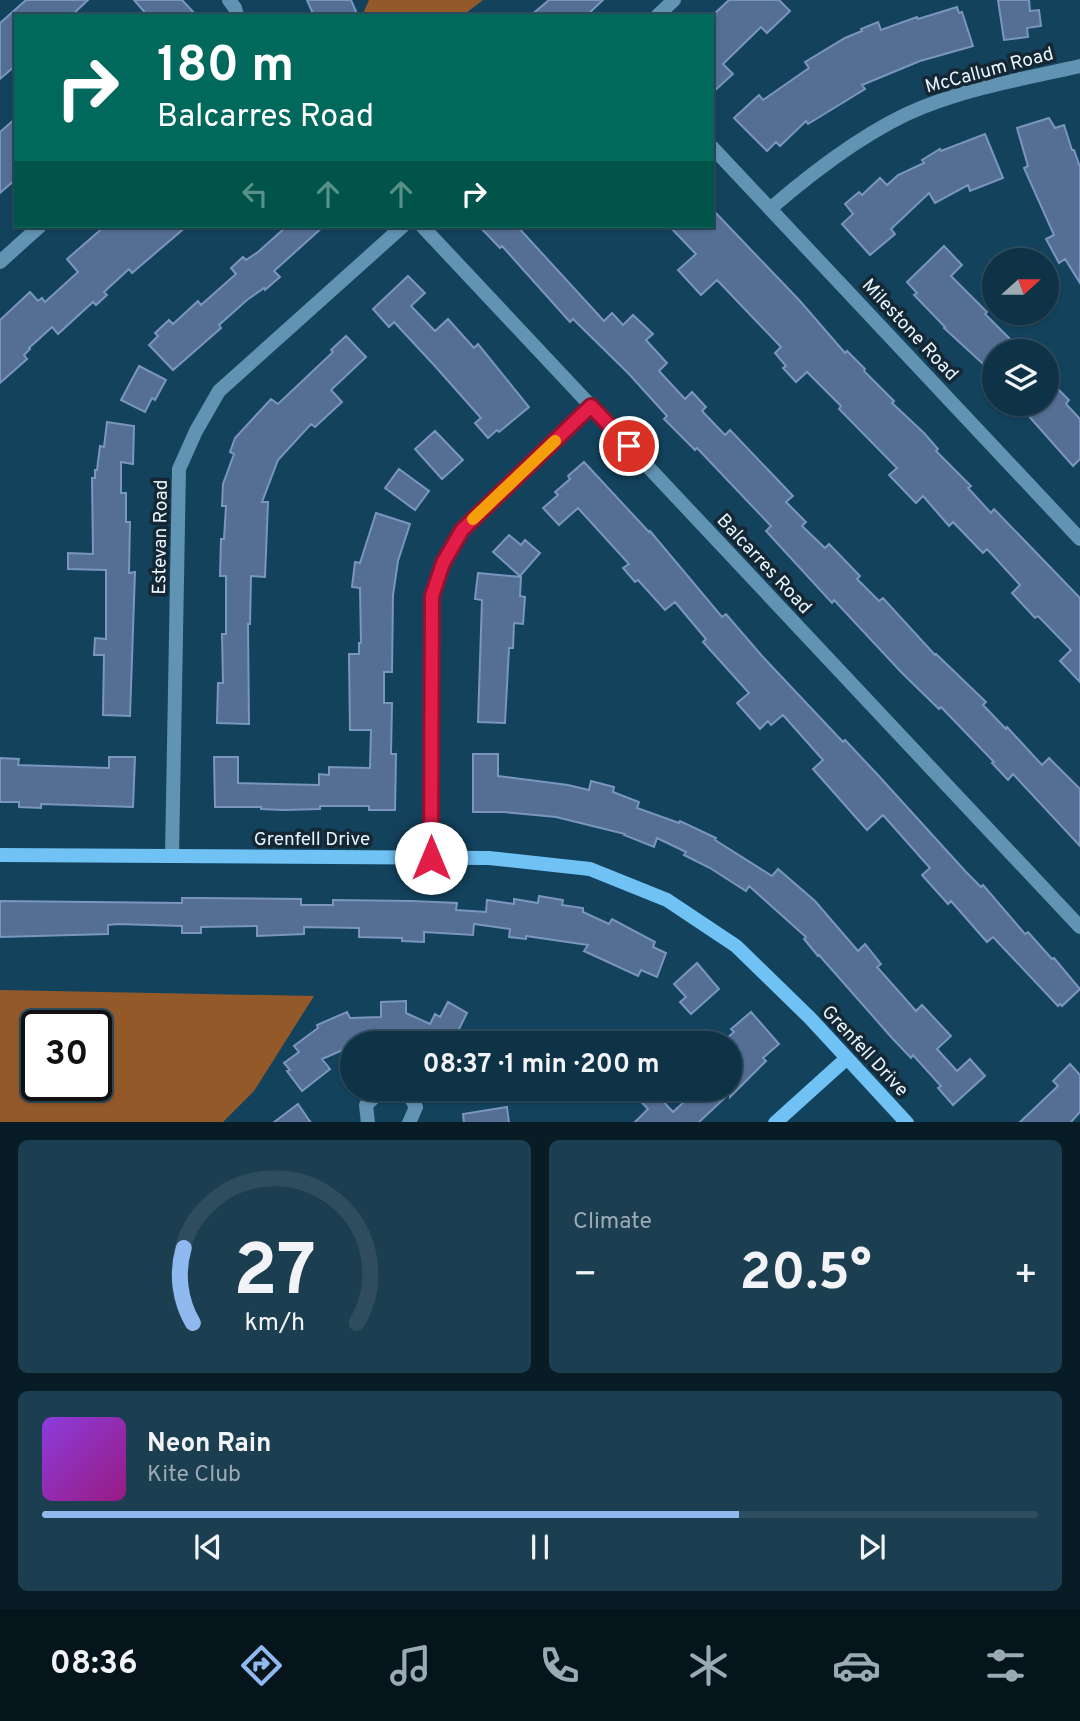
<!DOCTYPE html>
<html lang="en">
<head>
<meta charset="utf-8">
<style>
  :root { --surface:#0e3246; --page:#1c3e51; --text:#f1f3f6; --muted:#9baab3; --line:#2e4d5f; --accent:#90b9f0 }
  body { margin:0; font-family:Overpass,sans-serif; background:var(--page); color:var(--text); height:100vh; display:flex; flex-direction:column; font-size:26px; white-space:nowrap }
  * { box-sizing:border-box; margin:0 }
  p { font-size:23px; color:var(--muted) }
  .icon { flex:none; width:38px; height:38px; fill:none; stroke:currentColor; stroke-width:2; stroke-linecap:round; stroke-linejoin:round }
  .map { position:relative; height:1122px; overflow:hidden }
  .side { display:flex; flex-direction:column; gap:18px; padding:18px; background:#081c26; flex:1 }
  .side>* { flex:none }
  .banner { position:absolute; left:14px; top:14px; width:700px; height:214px; border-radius:0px; box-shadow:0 2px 5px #0004,0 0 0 2px var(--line); background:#00695c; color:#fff; overflow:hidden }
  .needle { width:46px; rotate:69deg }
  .buttons { position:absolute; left:982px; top:248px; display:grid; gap:14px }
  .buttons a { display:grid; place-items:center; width:77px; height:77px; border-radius:50%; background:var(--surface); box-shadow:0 2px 5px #0004,0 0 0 2px var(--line); font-size:35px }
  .speed { position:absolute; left:21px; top:1010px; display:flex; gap:14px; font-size:35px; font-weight:700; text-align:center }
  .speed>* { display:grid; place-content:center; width:91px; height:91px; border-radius:50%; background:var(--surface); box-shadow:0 2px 5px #0004,0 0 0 2px var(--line); line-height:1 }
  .speed .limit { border:4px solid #111; border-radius:10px; background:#fff; color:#111 }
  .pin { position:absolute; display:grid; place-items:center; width:60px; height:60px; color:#fff; margin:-30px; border:4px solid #fff; border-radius:50%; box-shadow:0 2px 7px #0007 }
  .me { position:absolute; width:77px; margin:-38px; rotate:0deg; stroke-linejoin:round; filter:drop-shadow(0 0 5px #0008) }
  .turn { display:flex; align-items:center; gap:24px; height:147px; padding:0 28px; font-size:32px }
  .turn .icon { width:91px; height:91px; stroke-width:2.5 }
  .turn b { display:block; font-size:49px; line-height:60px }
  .lanes { display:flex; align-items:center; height:66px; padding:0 28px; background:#0003; justify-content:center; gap:35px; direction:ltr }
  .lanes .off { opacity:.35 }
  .big { font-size:52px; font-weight:700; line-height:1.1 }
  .side .widget { flex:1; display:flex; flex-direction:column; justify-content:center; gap:10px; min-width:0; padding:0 24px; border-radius:10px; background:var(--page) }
  .side .dial { align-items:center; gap:0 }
  .dial svg { height:182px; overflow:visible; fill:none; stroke:var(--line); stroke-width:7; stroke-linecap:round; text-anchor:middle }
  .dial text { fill:var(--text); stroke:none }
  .song { display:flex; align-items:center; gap:21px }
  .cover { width:84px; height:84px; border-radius:10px; background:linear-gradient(135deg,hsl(270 70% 55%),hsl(310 70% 35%)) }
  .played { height:7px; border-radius:4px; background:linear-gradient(90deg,var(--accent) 70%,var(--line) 70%) }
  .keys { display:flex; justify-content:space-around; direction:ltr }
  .heat { display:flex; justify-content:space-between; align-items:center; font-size:38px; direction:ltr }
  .side .tiles { flex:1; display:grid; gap:18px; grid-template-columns:1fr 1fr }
  .widget:last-child { grid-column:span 2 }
  .trip { position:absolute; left:340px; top:1031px; width:402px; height:70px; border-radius:35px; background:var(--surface); box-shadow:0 2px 5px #0004,0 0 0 2px var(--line); font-weight:700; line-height:70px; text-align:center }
  .menu { display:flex; height:112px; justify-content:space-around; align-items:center; background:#06141c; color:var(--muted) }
  .menu .icon { width:49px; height:49px }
  .menu .selected { color:var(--accent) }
  .menu b { font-size:32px; color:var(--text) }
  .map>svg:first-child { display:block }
</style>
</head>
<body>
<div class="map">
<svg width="1080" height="1123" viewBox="0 0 1080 1123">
  <rect width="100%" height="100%" fill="#13425d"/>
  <path fill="#935929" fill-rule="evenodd" d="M369,0H483L462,16H362Z
    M0,990L314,996L254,1091L223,1122L0,1123ZM37,1026H96V1085H37Z"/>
  <path fill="#546e94" stroke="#7a96be" stroke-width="2" d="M26,0H88L71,16H16V65L0,79V23Z
    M134,0H182L197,16H148Z
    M307,0H351L358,16H314Z
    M549,0H603L586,16H530Z
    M729,0H779L790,11L767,33L761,27L723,64L733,74L712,93V16Z
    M998,0H1029L1030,11L1039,10L1041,26L1027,28L1028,37L1004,40Z
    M957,7L959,13L962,12L973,46L920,61L862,85L865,89L808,124L806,121L780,146L776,142L767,151L734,118L759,95L763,100L809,68L805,62L845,38L862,31L861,29L878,22L881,30L917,17L918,19Z
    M16,118V179L0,193V132Z
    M1049,118L1055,128L1064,125L1072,150H1074L1080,167V283L1065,259L1059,263L1046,239L1054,235L1024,168L1028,166L1017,128Z
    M985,134L1003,178L970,191L968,185L935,203L929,193L891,229L895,234L870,255L842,224L853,214L845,204L859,192L862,195L880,178L887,185L898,175L924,163L922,160L940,149L941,151Z
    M712,209L800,301L845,353L847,351L865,369L864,371L894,401L892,403L924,433L938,449L936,451L971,486L968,488L991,513L994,509L1080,598V682L1060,661L1071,650L1038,616L1035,618L1012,593L1020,585L987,549L983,553L953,522L949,526L923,496L916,503L889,475L897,468L839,409L841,406L807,372L796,382L783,368L786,366L775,353L781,347L717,280L701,295L678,270L696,254L669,226H712Z
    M105,226H187L132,273L129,269L104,292L107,295L96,305L93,302L58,334L52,327L29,348L30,349L24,355L27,359L0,383V320L30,292L38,301L42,298L45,302L78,272L67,259Z
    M287,226H324L274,271L280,277L265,290L264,288L247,300L219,325L221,328L173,370L149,345L158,336L155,333L169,320L173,324L198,301L201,305L236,274L231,268L243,257L246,260L258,252Z
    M479,226H517L604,321L612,313L623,325L633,315L653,334L646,340L667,363L659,371L685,399L692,392L706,407L702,411L725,435L730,430L793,496L786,502L806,522L802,526L825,548L829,544L860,576L857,579L879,601L883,598L935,655L936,654L986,702L983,705L1006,729L1007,727L1042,765L1049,758L1080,789V846L1013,774L1008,780L992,763L994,762L941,707L939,709L902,673L834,600L832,603L766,531L771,526L697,448L695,450L664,419L667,416L629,374L573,319L570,322L502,246L500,248Z
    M944,246L962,265L951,276L987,312L985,314L1023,352H994V374L944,328L945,327L914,295L917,293L907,282Z
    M408,276L425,293L411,306L435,331L448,319L474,348L478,344L529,407L499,432L497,430L488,438L475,423L481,418L434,365L394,322L389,327L373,309Z
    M346,336L366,357L331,390L342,402L315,427L311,424L278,460L262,502H268L265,577L251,576L250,624H248L249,724L217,723L218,683H223L222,634H226V576H220L221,539H224L226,506H222L223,484L234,454L230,452L235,438L271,399L278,404L333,352L331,350Z
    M139,366L166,380L155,400L152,398L145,412L121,400Z
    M1055,386L1069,400L1066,404L1080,419V459L1073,466L1018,404H1046V394Z
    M107,422L134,426L133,464L121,462V493H126V522H130L129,573L135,572L130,716L103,715L104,655H94L95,638L106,639V570L68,569V553L93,554L92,478H95V470H97L100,446L104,447Z
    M435,431L463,460L442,479L415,449Z
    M584,462L649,532L650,531L722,617L726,614L762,656L843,742L845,740L877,774L966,872L981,887L983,885L1025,934L1028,932L1052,959L1054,958L1080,989L1062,1006L1060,1004L1058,1006L993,937L987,942L951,901L948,904L922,875L930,868L883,815L867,830L813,769L823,760L783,715L771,725L768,721L760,729L737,703L749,693L703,642L706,639L675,602L665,610L638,580L635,582L623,568L629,564L578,508L559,525L543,508L558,495L555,492L570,479L568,476Z
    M399,469L429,491L415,510L385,488Z
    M376,513L410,524L398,561L393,595L392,672H384V703H392L391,754H396L395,810H369V806H320V809L284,810L261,809V807H215L214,757H238V783L319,785V774L329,775V767L370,768L371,730H350L349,654H359V643H361L360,588L352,587L355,562L360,563Z
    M509,535L521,545L525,540L540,553L520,576L493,552Z
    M478,573L521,577L520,596L525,597L523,624L514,623L513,648H509L505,723L478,722L482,600L475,599Z
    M473,754H498V776L568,785L589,790L591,781L614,787L613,792L639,802L637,808L679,823L680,821L716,838L715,840L772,876L778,869L815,901L858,951L865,944L881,964L877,967L916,1011L922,1005L951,1036L937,1049L957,1071L970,1059L985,1076L953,1105L938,1088L941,1086L913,1055L911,1058L892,1038L819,955L818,956L804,939L806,937L749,886L746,891L710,868L684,855L686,852L657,838L654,847L624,835L625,834L556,817L504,812H473Z
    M109,757H135L133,807L41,804V808L19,807V802H0V758L19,759L18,765L109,768Z
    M539,896L563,900L562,905L583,908V912L609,924L612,919L655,942L653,947L666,953L657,977L641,970L638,976L584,951L588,945L526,936V939L509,937L510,929L474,924L473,935L424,932V942L402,941V938L359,937V928L304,927V934L257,936V926L201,927V933H182V926L118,924L108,925V934L0,937V901L182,903V898H197L301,899V905H333V900L412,901L457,903L456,910L486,912L487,900L514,904V899L538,903Z
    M697,963L719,989L691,1014L680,1002L686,997L674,984Z
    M406,1001V1013L430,1024L435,1014L440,1017L448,1002L467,1013L452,1043H422L398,1031V1041L352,1043V1046L322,1059L330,1069L302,1091L287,1071L290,1070L284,1063L299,1052L294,1046L318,1028L317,1025L347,1012L350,1018L381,1017V1002Z
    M751,1012L779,1044L763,1058L766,1061L730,1097V1093L698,1123H634L648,1109L628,1088H651L673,1112L699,1088H730V1061L740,1051L728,1037L734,1032L731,1029Z
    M1070,1064L1080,1075V1112L1070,1123H1019L1058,1086L1053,1081Z
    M298,1104L311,1123H273Z
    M507,1107L509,1123H464L463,1114Z"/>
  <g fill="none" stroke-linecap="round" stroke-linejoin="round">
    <path stroke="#6193b3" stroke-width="14" d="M229,0L235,8L237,16
      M657,16L674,0
      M712,147L1080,539
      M771,208C814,171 870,128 923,107C974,87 1027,78 1080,66
      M422,226L1080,927
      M0,262L40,226
      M172,856L179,469L196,431L219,391L403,226
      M431,858L432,596L443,563L462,530L591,406
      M405,1088L416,1107L409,1123
      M368,1123L366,1105L384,1088"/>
    <path stroke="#70c2f5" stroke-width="14" d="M0,855L489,858L590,869L667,900L736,946L810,1018L907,1123
      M775,1123L847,1058"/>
  </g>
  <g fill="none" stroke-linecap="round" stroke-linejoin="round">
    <g stroke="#92132f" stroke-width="18">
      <path id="route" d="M431,858L432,596L443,563L462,530L591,406L629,446"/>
    </g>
    <use href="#route" stroke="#e11d48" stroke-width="12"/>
    <path stroke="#f59e0b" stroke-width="12" d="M473,519L555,441"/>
  </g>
  <g text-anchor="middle" stroke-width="7" stroke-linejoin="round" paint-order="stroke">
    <g font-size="19" fill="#e6f5ff" stroke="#142733">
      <text transform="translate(989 69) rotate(-15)" y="7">McCallum Road</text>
      <text transform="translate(911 329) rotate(47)" y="7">Milestone Road</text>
      <text transform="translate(159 537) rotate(-89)" y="7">Estevan Road</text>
      <text transform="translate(765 563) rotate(47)" y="7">Balcarres Road</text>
      <text x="312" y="845">Grenfell Drive</text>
      <text transform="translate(866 1050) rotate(47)" y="7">Grenfell Drive</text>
    </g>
  </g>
</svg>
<div class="buttons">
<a><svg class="needle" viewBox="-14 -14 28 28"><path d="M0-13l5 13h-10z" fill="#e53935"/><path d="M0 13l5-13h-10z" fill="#9baab3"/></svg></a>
<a><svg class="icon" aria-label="layers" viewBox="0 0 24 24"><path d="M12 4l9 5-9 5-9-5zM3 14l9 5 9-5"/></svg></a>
</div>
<div class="speed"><div class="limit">30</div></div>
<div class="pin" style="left:629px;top:446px;background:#d93025"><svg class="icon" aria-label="arrive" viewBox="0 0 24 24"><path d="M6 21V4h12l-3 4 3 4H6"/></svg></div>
<svg class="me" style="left:431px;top:858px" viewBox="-20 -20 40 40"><circle r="19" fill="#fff"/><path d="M0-13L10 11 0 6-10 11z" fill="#e11d48"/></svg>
<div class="trip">08:37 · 1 min · 200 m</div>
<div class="banner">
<div class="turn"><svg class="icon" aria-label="right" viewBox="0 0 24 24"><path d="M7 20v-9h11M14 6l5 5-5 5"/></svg><div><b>180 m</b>Balcarres Road</div></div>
<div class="lanes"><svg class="icon off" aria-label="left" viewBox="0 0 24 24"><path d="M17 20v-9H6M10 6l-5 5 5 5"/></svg><svg class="icon off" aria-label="ahead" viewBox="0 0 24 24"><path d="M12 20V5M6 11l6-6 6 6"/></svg><svg class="icon off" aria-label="ahead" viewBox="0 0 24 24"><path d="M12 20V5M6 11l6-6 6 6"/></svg><svg class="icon" aria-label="right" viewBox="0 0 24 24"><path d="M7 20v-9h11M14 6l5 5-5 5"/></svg></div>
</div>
</div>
<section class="side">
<div class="tiles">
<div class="widget dial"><svg viewBox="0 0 100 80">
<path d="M14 69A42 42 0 1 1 86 69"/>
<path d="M14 69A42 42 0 0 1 10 36" stroke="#90b9f0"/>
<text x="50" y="56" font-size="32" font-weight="700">27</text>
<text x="50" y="72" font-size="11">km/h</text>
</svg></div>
<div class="widget"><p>Climate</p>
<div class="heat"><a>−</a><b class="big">20.5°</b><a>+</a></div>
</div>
<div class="widget">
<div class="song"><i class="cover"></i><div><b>Neon Rain</b><p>Kite Club</p></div></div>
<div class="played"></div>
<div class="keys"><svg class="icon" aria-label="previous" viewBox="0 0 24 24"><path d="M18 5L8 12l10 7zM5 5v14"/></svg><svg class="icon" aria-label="pause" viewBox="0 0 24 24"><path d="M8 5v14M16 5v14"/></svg><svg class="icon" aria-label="next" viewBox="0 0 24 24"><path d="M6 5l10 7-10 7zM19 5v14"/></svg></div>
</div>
</div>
</section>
<nav class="menu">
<b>08:36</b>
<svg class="icon selected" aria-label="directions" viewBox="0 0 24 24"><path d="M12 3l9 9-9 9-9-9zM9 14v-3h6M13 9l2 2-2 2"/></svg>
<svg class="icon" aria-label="music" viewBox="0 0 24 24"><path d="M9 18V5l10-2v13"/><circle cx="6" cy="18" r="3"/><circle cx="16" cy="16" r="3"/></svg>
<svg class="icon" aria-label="phone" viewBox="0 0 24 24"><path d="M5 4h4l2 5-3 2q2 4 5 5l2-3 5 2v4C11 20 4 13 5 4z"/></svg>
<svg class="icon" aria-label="climate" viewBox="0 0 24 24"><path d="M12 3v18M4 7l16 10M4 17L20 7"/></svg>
<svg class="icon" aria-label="car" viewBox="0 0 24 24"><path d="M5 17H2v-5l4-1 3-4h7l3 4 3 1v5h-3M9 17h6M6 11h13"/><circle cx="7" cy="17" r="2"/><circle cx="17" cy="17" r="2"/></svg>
<svg class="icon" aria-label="filters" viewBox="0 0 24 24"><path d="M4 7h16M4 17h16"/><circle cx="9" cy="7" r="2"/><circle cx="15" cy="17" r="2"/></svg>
</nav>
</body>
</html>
